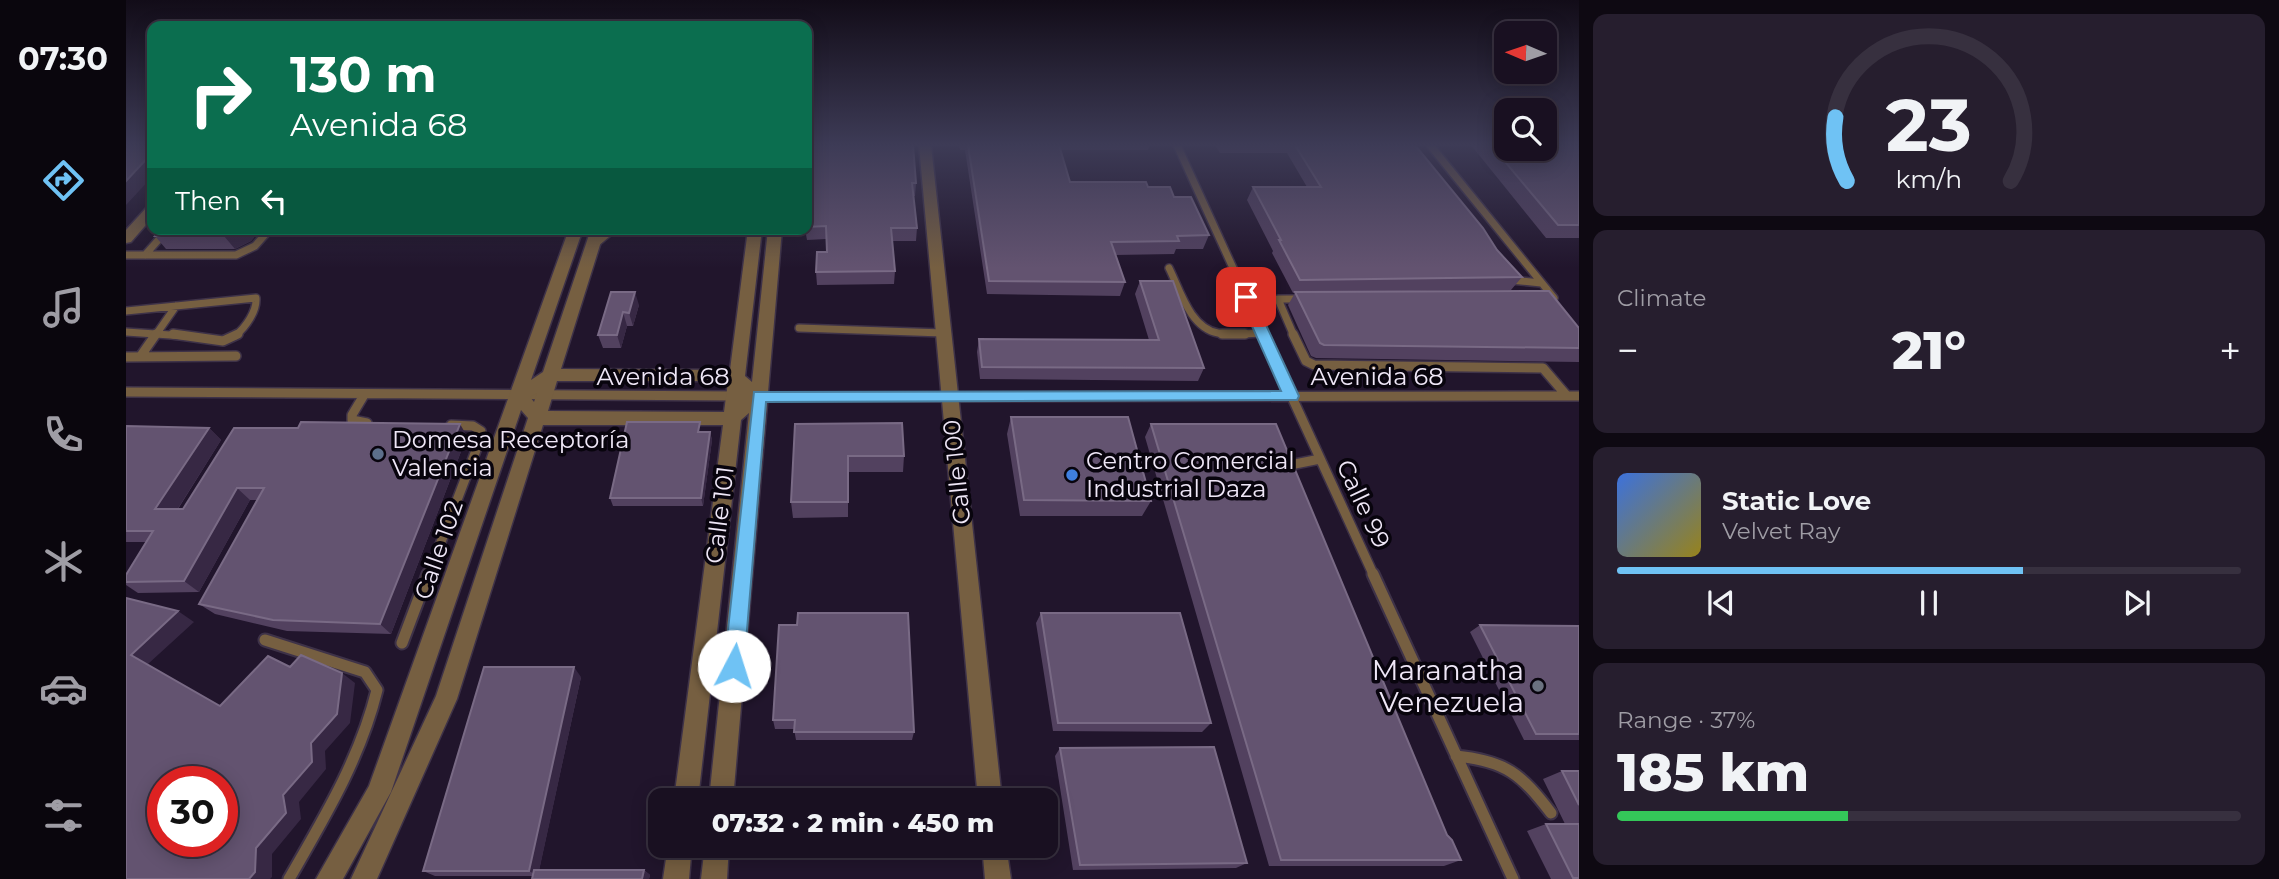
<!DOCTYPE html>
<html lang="en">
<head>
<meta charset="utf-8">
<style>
  :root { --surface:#191021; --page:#261e2e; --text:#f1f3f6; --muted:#9f9da5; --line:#37303f; --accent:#6fc2f4 }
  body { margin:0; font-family:Montserrat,sans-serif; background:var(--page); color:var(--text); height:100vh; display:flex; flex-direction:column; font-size:26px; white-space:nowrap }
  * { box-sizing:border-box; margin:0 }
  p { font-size:23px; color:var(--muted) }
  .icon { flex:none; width:38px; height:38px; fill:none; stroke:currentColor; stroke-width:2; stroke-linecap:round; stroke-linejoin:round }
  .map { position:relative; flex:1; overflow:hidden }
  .panel { display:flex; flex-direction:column; gap:14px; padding:14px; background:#0e0912; width:700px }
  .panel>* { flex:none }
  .top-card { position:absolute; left:21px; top:21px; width:665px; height:214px; border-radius:14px; box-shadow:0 4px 18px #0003,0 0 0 2px var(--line); background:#0b6e4f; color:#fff; overflow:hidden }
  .needle { width:46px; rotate:272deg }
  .controls { position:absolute; left:1368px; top:21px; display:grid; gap:14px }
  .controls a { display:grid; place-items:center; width:63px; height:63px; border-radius:14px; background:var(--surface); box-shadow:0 4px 18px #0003,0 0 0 2px var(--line); font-size:35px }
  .speed { position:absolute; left:21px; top:766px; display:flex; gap:14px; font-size:35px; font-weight:700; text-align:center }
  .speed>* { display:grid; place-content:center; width:91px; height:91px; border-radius:50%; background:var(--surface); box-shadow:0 4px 18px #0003,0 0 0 2px var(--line); line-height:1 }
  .speed .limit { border:10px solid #d22; background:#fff; color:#111 }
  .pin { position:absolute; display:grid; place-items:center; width:60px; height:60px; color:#fff; margin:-30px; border-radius:14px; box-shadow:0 4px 10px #0006 }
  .me { position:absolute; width:77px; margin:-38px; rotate:5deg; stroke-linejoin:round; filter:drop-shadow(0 0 5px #0008) }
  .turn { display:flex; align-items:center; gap:24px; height:147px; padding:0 28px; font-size:32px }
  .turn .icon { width:91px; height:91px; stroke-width:2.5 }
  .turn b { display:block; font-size:49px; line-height:60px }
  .then { display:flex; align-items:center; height:66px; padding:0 28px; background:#0003; gap:14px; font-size:26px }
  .big { font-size:52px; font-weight:800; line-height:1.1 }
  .panel .widget { flex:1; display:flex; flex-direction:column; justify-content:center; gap:10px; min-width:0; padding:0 24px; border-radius:14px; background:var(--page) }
  .panel .dial { align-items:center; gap:0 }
  .dial svg { height:182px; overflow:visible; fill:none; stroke:var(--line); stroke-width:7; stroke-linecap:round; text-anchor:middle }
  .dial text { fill:var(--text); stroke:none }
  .song { display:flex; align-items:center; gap:21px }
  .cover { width:84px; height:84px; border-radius:10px; background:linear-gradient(135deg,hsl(220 70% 55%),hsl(50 70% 35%)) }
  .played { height:7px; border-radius:4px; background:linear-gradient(90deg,var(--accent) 65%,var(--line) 65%) }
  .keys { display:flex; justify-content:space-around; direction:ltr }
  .heat { display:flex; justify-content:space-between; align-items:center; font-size:38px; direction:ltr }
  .charge { height:10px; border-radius:5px; background:linear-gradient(90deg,#34c759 37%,var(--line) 0) }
  .trip { position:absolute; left:522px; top:788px; width:410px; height:70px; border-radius:14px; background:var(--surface); box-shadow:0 4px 18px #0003,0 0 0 2px var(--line); font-weight:800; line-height:70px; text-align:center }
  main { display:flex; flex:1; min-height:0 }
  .tabs { display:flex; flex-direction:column; width:126px; justify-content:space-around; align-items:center; background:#0a060d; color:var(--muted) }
  .tabs .icon { width:49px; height:49px }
  .tabs .current { color:var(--accent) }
  .tabs b { font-size:32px; color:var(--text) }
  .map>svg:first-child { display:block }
</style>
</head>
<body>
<main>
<nav class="tabs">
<b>07:30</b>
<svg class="icon current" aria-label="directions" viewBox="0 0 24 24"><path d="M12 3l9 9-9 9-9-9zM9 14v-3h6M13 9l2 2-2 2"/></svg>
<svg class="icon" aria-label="music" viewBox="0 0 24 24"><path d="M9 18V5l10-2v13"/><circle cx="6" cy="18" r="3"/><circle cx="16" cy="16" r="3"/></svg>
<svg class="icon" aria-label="phone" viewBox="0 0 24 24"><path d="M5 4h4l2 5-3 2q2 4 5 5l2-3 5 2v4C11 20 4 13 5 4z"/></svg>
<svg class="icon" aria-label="climate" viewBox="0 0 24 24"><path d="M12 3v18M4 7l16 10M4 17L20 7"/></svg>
<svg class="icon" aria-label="car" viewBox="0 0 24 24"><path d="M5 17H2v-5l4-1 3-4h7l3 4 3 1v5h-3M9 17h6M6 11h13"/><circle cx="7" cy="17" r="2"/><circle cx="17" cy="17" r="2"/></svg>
<svg class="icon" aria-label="filters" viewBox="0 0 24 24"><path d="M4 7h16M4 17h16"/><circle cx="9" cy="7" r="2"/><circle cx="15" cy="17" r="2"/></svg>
</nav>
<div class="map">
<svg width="1453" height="879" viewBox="0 0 1453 879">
  <rect width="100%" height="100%" fill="#21152c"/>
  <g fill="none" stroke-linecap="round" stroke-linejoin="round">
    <g stroke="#3e3248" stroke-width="10">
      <path id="service-far2" d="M1051,145L1138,336
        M1304,145L1428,298
        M469,244L487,229
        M0,255H110L129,246L144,229
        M19,255L42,229
        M1043,268C1054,290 1064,328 1092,333C1107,336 1122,333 1137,333
        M1384,280L1415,283
        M0,311L130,298C131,311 120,327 109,336
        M673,328L817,333
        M0,332L59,336
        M29,336L50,306
        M1168,336L1152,299H1177"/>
    </g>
    <g stroke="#3e3248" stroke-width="12">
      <path id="service-far1" d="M47,334L97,341L112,334
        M1096,334H1119
        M1137,334L1248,576
        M1167,334L1180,361L1188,365L1417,368L1441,396
        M0,357L110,356
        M14,357L30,334
        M0,392L611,396
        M238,395L226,415V420L241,423
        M632,397L1453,396
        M1162,471L1164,465L1194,459
        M302,576L354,440L355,431L347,426L325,425"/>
    </g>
    <g stroke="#3e3248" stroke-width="15">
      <path id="service" d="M1247,574L1387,879
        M139,640L239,672L251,690C234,759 198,818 163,879
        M276,643L302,574
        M1330,756C1380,761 1395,774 1425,813"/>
    </g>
    <g stroke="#3e3248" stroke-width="3">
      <path id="minor" d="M793,145H805L876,800H852Z
        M26,206V218L5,242L0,243V230L21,207Z
        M443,229H457L405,380L417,372L465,229H479L435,369L604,370L622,229H636L619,376L626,382L642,229H656L607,800H583L623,413L615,420L572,800H548L597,425H417L331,699L251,879H225L310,696L402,418L395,410L265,792L217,879H190L243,786ZM431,381H600L602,382L598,412L422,411ZM411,393L408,402L404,397Z
        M542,845H566L563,879H537Z
        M579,845H603L601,879H575Z
        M856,845H880L885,879H859Z"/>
    </g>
    <use href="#service-far2" stroke="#765f41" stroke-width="7"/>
    <use href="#service-far1" stroke="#765f41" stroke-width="9"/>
    <use href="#service" stroke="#765f41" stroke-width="11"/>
    <use href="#minor" fill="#765f41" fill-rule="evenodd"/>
  </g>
  <path fill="#52415f" d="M833,145H1024L1022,150H935L944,182L1022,187L1048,197L1083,235L1077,249H1050L1048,254L989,255L999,282L994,296L861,294L839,150H834Z
    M1089,145H1289L1371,250L1396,277L1385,290L1284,291L1453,328V362L1190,358L1185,356L1162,305L1169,293H1167L1146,253L1147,251L1121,200L1127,187H1181L1161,153H1094Z
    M1345,145H1453V238H1420Z
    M790,183L789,196H787L791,228L790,241H766L769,271L768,284L691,285L690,272L701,252L700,239L681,240L679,229H681V192Z
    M35,229H135L125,241L109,249H40L29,236Z
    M1014,281L1078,368L1072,381L854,379L851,352L853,339L1023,340L1009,294Z
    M485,292L513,305L507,326H501L495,348H477L472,335Z
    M885,417L1025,501L1016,516H894L881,434Z
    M669,424L778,456L777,472H722V517L667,518L665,502Z
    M1025,424L1321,835L1335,860L1318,866H1143L1019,437Z
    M0,426L83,428L95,440L52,509H57L108,428L341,436L265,634L161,631L89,614L73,604L131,500H124L73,592L12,593L0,585V575L20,542H0Z
    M576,431L575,432H584L586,440L577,506H487L484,498Z
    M915,613L1085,723L1076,732L927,731L910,623Z
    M653,625L788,732L786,740H670L668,729H649L647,720Z
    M1354,625L1453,626V740H1398L1344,632Z
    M455,677L413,870H518L524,875L523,879H406V876H309L297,871Z
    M934,748L1121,863L1110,868L947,870L929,756Z
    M1436,771H1453V879H1425L1401,831L1420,824H1439L1417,779Z"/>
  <path fill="#372844" d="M26,153V177L0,205V181Z
    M112,229H135L125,241L109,249L98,236Z
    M509,292L513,305L507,326L503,313Z
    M497,312L501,326L495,348L491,335Z
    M334,424L341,436L265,634L254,624Z
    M83,428L95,440L44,521L29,509Z
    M584,432L586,440L577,506L575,498Z
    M111,488L124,500L73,592L58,581Z
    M52,611L68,622L22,664L5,655Z
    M448,667L455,677L412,876L403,871Z
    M216,673L229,683L224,723L199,751L200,769L173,802L175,819L146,854V877L144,879H123L130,848L185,743Z
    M518,870L524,875L523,879H516Z"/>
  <path fill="#635370" stroke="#796a85" stroke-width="2" fill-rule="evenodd" d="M0,145H26V153L0,181Z
    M684,145H787L790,183H786L791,228H765L769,271L690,272L691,252H701L700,226L681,227V192Z
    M842,145H933L944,182H1020L1022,187H1044L1048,197H1065L1083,235L1051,236L1053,241L985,242L999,282L863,281Z
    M1169,145H1289L1357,228L1371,250L1396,277L1174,280L1153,240H1155L1127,187H1195Z
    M1365,145H1381V149H1419V145H1453V225H1432Z
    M35,229H112L98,236H29Z
    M1014,281H1047L1078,368L856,367L853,339L1033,340Z
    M1423,291L1453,328V348L1198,345L1194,343L1169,292Z
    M485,292H509L503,313L497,312L491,335H472Z
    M885,417H1002L1025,501L898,500Z
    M175,422L334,424L254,624L147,620L73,604L138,488H111L58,581L0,582V575L27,531H0V426L83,428L29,509H57L108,428H172Z
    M501,422H574L572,432H584L575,498H484Z
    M776,423L778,456H722V502H665L669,424Z
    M1025,424H1150L1321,835L1326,840L1335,860H1155Z
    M0,598L52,611L5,655L94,706L142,656L164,667L175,655L216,673L211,714L185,743L186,762L157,795L160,813L130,848L129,872L123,879H0ZM37,782H96V842H37Z
    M672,613H782L788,732H668L669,720H647L653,625H671Z
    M915,613H1054L1085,723H932Z
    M1354,625L1453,626V734H1410Z
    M358,667H448L403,871H297Z
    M1088,747L1121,863L954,865L934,748Z
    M1436,771H1453V805Z
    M1420,824H1453V878H1447Z
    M408,870H518L516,879H406Z"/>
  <linearGradient id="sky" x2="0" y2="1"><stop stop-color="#120c18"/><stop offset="0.54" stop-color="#3d3b56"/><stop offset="1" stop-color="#3d3b56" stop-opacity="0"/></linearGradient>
  <rect width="1453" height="268" fill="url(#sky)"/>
  <path fill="#6fc2f4" stroke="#487e9f" stroke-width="2" d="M1120,292L1127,297L1173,396L1171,400L640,402L618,666L615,672L608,675L601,672L598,666L628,392L1155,391L1113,297Z"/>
  <circle fill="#5c6f8a" stroke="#08040d" stroke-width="2.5" cx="252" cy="454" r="7"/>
  <circle fill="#3f7fe0" stroke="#08040d" stroke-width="2.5" cx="946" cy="475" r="7"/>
  <circle fill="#6b7280" stroke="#08040d" stroke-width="2.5" cx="1412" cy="686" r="7"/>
  <g text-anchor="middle" stroke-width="7" stroke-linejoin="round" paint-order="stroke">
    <g font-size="24" fill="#efe7f7" stroke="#08040d">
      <text x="537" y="385">Avenida 68</text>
      <text x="1251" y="385">Avenida 68</text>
      <text transform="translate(831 472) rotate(-96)" y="8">Calle 100</text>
      <text transform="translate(1237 504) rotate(65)" y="8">Calle 99</text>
      <text transform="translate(594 515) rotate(-83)" y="8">Calle 101</text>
      <text transform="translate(313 550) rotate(-71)" y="8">Calle 102</text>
    </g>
    <g font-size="24" fill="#efe7f7" stroke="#08040d" text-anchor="start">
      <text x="266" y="448">Domesa Receptoría<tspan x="266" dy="28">Valencia</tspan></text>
      <text x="960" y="469">Centro Comercial<tspan x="960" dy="28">Industrial Daza</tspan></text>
    </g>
    <g font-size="28" fill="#efe7f7" stroke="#08040d" text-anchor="end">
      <text x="1398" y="680">Maranatha<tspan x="1398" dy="32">Venezuela</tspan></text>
    </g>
  </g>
</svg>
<div class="controls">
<a><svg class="needle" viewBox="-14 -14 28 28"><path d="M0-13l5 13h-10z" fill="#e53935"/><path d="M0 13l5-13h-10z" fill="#9f9da5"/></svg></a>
<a><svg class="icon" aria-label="search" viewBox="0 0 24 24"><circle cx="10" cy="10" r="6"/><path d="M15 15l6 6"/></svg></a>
</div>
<div class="speed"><div class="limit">30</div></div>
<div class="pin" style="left:1120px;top:297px;background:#d93025"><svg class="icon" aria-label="arrive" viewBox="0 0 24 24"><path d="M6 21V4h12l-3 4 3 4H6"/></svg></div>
<svg class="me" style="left:608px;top:666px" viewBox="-20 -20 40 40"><circle r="19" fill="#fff"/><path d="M0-13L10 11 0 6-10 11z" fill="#6fc2f4"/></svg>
<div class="trip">07:32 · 2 min · 450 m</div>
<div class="top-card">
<div class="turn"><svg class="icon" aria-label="right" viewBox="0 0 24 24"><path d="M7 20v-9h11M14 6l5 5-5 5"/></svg><div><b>130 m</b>Avenida 68</div></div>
<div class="then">Then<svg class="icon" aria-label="left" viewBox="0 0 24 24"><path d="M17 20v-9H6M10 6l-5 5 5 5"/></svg></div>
</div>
</div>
<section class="panel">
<div class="widget dial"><svg viewBox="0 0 100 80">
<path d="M14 69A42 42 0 1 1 86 69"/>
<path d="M14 69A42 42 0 0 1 9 41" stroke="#6fc2f4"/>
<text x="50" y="56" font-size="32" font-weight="700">23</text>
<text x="50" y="72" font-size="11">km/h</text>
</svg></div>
<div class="widget"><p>Climate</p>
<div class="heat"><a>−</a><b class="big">21°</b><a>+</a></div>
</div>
<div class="widget">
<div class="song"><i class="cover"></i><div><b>Static Love</b><p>Velvet Ray</p></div></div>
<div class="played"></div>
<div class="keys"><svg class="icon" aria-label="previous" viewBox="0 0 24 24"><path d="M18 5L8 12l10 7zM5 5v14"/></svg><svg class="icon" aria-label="pause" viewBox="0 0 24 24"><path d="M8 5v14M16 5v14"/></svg><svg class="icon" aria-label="next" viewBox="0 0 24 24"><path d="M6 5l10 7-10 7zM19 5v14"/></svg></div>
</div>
<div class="widget"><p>Range · 37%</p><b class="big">185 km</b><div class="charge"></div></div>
</section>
</main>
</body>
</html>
